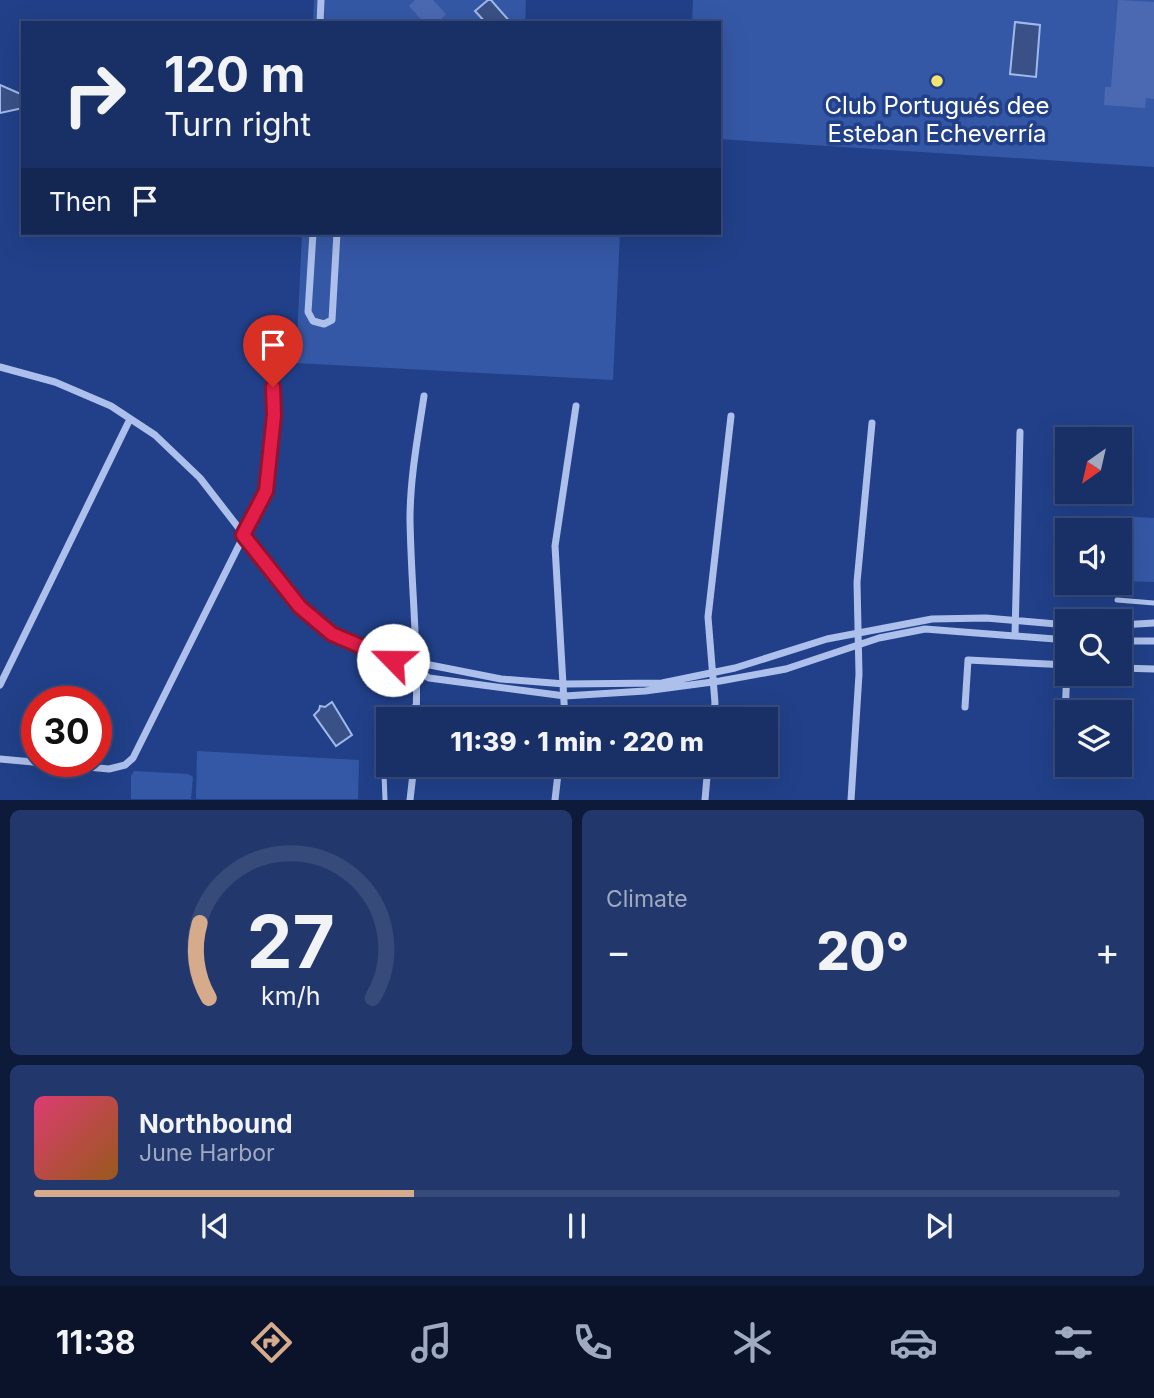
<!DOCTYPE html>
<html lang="en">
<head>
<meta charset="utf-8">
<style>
  :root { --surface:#193067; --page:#22386d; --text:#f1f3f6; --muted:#9fa9c0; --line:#374b7b; --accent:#d6ab8b }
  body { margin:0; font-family:Inter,sans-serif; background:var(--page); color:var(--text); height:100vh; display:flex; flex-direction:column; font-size:26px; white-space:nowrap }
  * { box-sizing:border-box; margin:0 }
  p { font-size:23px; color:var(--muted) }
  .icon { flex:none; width:38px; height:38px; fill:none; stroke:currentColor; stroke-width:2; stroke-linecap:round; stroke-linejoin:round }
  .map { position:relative; height:800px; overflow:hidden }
  .sheet { display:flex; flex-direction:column; gap:10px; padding:10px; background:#0e1a39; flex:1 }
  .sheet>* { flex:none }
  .guide { position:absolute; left:21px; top:21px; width:700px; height:214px; border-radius:0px; box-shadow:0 7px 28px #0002,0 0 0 2px var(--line); background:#193067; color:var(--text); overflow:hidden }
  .needle { width:46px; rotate:214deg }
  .buttons { position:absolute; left:1055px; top:427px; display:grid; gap:14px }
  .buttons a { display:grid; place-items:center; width:77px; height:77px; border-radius:0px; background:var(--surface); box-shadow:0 7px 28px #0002,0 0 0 2px var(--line); font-size:35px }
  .speed { position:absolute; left:21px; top:686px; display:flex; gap:14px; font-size:35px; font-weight:700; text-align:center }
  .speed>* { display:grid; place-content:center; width:91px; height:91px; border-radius:50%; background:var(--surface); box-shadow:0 7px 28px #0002,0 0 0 2px var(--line); line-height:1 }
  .speed .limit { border:10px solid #d22; background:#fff; color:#111 }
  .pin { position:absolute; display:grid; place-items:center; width:60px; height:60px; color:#fff; margin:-72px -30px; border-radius:50% 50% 50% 0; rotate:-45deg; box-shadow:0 0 7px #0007 }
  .pin .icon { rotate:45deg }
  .me { position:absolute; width:77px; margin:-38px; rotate:293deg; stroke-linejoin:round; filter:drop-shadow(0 0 5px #0008) }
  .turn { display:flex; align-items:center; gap:24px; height:147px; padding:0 28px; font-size:32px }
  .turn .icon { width:91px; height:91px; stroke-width:2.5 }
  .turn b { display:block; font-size:49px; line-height:60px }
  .then { display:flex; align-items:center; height:66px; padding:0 28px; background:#0003; gap:14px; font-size:26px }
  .big { font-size:52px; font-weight:800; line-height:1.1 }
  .sheet .tile { flex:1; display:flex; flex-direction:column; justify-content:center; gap:10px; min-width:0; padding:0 24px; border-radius:10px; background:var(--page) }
  .sheet .dial { align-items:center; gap:0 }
  .dial svg { height:182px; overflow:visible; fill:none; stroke:var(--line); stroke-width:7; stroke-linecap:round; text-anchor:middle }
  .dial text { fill:var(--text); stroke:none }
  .song { display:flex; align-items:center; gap:21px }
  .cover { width:84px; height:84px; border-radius:10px; background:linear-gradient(135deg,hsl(340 70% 55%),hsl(30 70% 35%)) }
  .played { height:7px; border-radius:4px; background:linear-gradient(90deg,var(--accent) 35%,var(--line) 35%) }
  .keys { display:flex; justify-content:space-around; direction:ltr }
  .heat { display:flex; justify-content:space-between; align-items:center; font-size:38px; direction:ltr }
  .sheet .tiles { flex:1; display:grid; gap:10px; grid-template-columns:1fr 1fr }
  .tile:last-child { grid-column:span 2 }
  .trip { position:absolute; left:376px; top:707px; width:402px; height:70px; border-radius:0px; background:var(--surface); box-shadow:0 7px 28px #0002,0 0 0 2px var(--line); font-weight:800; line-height:70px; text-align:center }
  .tabs { display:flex; height:112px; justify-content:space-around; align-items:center; background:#0a1329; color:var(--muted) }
  .tabs .icon { width:49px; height:49px }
  .tabs .selected { color:var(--accent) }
  .tabs b { font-size:32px; color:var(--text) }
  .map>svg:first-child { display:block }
</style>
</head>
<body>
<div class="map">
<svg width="1154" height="800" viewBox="0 0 1154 800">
  <rect width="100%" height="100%" fill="#214089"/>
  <path fill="#3558a6" d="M314,0H526L525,23H313Z
    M693,0H1154V167L719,139V23H692Z
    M302,233H620L613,380L296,363Z
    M1116,516L1154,518V582L1120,581V530H1116Z
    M197,751L359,760L358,799H196Z
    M134,771L188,774L193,777L191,799H131V776Z"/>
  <path fill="#3a5187" stroke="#a0b9ec" stroke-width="2" d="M488,0H491L511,23H486L475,11Z
    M1015,22L1040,25L1036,77L1010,74Z
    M0,85L23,95V108L0,113Z
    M332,702L352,735L336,746L314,715L319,710L320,706L325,707Z"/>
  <path fill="#4a69b2" d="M415,0H433L446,14L437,23H424L409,6Z
    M1118,0L1154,2V99L1146,98L1145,108L1104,105L1105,87H1111Z"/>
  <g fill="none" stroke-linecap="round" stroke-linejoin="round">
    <path stroke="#adc0eb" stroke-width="5" d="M1117,600L1154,603
      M406,719L415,705
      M385,800L384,773L388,753"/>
    <path stroke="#adc0eb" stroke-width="7" d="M320,23L321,0
      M313,233L308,312L313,321L324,324L332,320L337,233
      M0,367L55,382L111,406L155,435L200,478L300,607L332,633L417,670L429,678L565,696L645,691L720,681L786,669L879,638L925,629L1068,640
      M1120,625L1154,623
      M1015,635L1020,432
      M1120,641H1154
      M1120,668L1154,669
      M417,670L430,665L501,679L565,684L662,683L735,668L827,639L932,619L986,618L1068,625
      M0,685L130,419
      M965,707L968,660L1068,665
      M416,719C419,653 411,586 410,519C410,478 418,436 424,396
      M565,719L555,546L576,406
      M713,719L715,703L708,617L731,416
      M1065,719L1067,665
      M0,759L109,769L125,765L133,758L266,491L274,415L273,387
      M410,800L414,765
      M555,800L559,765
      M705,800L708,765
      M851,800L859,674L857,582L872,423"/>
  </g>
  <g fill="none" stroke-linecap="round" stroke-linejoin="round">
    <g stroke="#92132f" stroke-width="18">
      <path id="route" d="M273,387L274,415L266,491L243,535L300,607L332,634L393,660"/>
    </g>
    <use href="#route" stroke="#e11d48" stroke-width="12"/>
  </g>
  <circle fill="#f7e36e" stroke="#214089" stroke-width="2.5" cx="937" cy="81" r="7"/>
  <g text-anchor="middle" stroke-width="7" stroke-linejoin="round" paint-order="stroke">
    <g font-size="24" fill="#fff" stroke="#214089">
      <text x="937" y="114">Club Portugués dee<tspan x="937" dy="28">Esteban Echeverría</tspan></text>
    </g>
  </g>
</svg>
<div class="buttons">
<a><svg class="needle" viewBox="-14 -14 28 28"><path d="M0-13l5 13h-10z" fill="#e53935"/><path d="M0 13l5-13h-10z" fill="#9fa9c0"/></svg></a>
<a><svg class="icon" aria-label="sound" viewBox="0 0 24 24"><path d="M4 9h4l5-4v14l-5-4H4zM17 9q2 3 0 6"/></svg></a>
<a><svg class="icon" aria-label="search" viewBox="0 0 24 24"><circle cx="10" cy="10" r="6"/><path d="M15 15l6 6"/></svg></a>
<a><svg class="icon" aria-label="layers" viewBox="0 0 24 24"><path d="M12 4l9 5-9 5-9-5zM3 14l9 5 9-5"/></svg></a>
</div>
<div class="speed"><div class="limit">30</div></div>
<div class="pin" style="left:273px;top:387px;background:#d93025"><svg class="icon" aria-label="arrive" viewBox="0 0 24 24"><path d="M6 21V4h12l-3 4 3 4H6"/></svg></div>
<svg class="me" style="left:393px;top:660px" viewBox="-20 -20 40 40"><circle r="19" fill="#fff"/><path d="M0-13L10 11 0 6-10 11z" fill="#e11d48"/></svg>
<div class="trip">11:39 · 1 min · 220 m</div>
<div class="guide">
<div class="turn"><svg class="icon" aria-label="right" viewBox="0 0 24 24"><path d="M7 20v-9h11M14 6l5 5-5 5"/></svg><div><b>120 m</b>Turn right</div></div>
<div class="then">Then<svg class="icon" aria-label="arrive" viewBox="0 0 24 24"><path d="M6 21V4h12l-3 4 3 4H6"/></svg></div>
</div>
</div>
<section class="sheet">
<div class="tiles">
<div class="tile dial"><svg viewBox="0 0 100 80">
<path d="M14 69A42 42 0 1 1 86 69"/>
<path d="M14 69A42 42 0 0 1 10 36" stroke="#d6ab8b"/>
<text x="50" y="56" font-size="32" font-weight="700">27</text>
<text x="50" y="72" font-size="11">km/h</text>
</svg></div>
<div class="tile"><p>Climate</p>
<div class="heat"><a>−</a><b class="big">20°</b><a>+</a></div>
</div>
<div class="tile">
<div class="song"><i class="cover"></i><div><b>Northbound</b><p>June Harbor</p></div></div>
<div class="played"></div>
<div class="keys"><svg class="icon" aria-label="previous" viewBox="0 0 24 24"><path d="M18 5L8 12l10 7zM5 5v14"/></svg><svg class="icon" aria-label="pause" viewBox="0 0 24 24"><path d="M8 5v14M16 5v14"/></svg><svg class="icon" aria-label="next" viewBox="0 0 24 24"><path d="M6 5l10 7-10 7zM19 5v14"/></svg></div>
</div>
</div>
</section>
<nav class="tabs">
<b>11:38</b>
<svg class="icon selected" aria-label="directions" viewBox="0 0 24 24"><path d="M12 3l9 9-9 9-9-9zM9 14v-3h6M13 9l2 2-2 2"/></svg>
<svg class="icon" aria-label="music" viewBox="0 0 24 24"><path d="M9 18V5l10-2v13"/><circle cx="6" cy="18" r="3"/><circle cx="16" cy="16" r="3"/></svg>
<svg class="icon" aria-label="phone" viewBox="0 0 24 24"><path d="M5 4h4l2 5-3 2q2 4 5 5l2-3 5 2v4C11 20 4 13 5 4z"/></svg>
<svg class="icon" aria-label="climate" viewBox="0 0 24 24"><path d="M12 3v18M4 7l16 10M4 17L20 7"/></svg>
<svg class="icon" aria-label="car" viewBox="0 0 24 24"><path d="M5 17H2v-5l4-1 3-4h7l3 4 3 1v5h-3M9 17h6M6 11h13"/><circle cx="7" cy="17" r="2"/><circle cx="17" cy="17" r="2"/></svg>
<svg class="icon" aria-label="filters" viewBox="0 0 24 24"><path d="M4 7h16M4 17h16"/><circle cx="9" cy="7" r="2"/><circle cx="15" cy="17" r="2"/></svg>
</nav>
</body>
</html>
